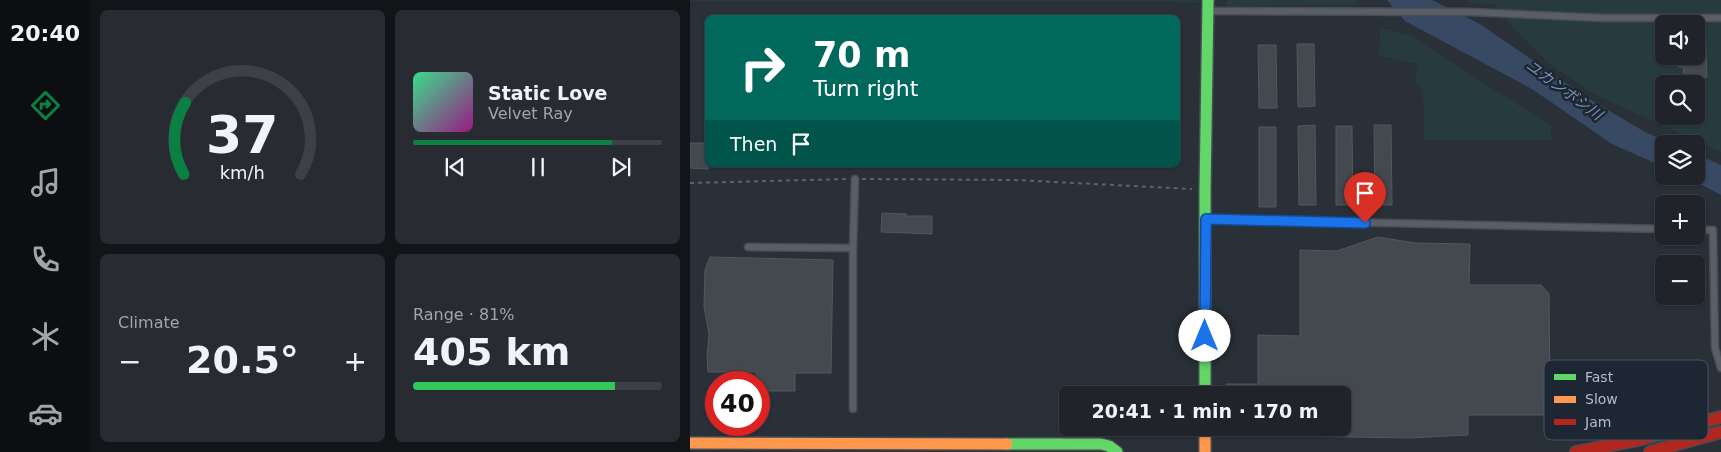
<!DOCTYPE html>
<html lang="en">
<head>
<meta charset="utf-8">
<style>
  :root { --surface:#20242a; --page:#282c32; --text:#f1f3f6; --muted:#a2a4a8; --line:#3d4147; --accent:#0b8043 }
  body { margin:0; font-family:"DejaVu Sans","Noto Sans JP",sans-serif; background:var(--page); color:var(--text); height:100vh; display:flex; flex-direction:column; font-size:19px; white-space:nowrap }
  * { box-sizing:border-box; margin:0 }
  p { font-size:16px; color:var(--muted) }
  .icon { flex:none; width:28px; height:28px; fill:none; stroke:currentColor; stroke-width:2; stroke-linecap:round; stroke-linejoin:round }
  .map { position:relative; flex:1; overflow:hidden }
  .side { display:flex; flex-direction:column; gap:10px; padding:10px; background:#121417; width:600px }
  .side>* { flex:none }
  .top-card { position:absolute; left:15px; top:15px; width:475px; height:152px; border-radius:8px; box-shadow:0 1px 4px #0004,0 0 0 1px var(--line); background:#00695c; color:#fff; overflow:hidden }
  .fabs { position:absolute; left:965px; top:15px; display:grid; gap:10px }
  .fabs a { display:grid; place-items:center; width:50px; height:50px; border-radius:8px; background:var(--surface); box-shadow:0 1px 4px #0004,0 0 0 1px var(--line); font-size:25px }
  .speed { position:absolute; left:15px; top:371px; display:flex; gap:10px; font-size:25px; font-weight:700; text-align:center }
  .speed>* { display:grid; place-content:center; width:65px; height:65px; border-radius:50%; background:var(--surface); box-shadow:0 1px 4px #0004,0 0 0 1px var(--line); line-height:1 }
  .speed .limit { border:8px solid #d22; background:#fff; color:#111 }
  .pin { position:absolute; display:grid; place-items:center; width:42px; height:42px; color:#fff; margin:-51px -21px; border-radius:50% 50% 50% 0; rotate:-45deg; box-shadow:0 0 5px #0007 }
  .pin .icon { rotate:45deg }
  .me { position:absolute; width:55px; margin:-28px; rotate:0deg; stroke-linejoin:round; filter:drop-shadow(0 0 4px #0008) }
  .turn { display:flex; align-items:center; gap:18px; height:105px; padding:0 25px; font-size:22px }
  .turn .icon { width:65px; height:65px; stroke-width:2.5 }
  .turn b { display:block; font-size:35px; line-height:42px }
  .then { display:flex; align-items:center; height:48px; padding:0 25px; background:#0003; gap:10px; font-size:19px }
  .big { font-size:38px; font-weight:800; line-height:1.1 }
  .side .card { flex:1; display:flex; flex-direction:column; justify-content:center; gap:8px; min-width:0; padding:0 18px; border-radius:8px; background:var(--page) }
  .side .dial { align-items:center; gap:0 }
  .dial svg { height:130px; overflow:visible; fill:none; stroke:var(--line); stroke-width:7; stroke-linecap:round; text-anchor:middle }
  .dial text { fill:var(--text); stroke:none }
  .song { display:flex; align-items:center; gap:15px }
  .cover { width:60px; height:60px; border-radius:8px; background:linear-gradient(135deg,hsl(150 70% 55%),hsl(310 70% 35%)) }
  .played { height:5px; border-radius:2px; background:linear-gradient(90deg,var(--accent) 80%,var(--line) 80%) }
  .keys { display:flex; justify-content:space-around; direction:ltr }
  .heat { display:flex; justify-content:space-between; align-items:center; font-size:28px; direction:ltr }
  .charge { height:8px; border-radius:4px; background:linear-gradient(90deg,#34c759 81%,var(--line) 0) }
  .side .tiles { flex:1; display:grid; gap:10px; grid-template-columns:repeat(2,1fr) }
  .trip { position:absolute; left:369px; top:386px; width:292px; height:50px; border-radius:8px; background:var(--surface); box-shadow:0 1px 4px #0004,0 0 0 1px var(--line); font-weight:800; line-height:50px; text-align:center }
  main { display:flex; flex:1; min-height:0 }
  .tab-bar { display:flex; flex-direction:column; width:90px; justify-content:space-around; align-items:center; background:#0d0e11; color:var(--muted) }
  .tab-bar .icon { width:35px; height:35px }
  .tab-bar .active { color:var(--accent) }
  .tab-bar b { font-size:22px; color:var(--text) }
  .map>svg:first-child { display:block }
</style>
</head>
<body>
<main>
<nav class="tab-bar">
<b>20:40</b>
<svg class="icon active" aria-label="directions" viewBox="0 0 24 24"><path d="M12 3l9 9-9 9-9-9zM9 14v-3h6M13 9l2 2-2 2"/></svg>
<svg class="icon" aria-label="music" viewBox="0 0 24 24"><path d="M9 18V5l10-2v13"/><circle cx="6" cy="18" r="3"/><circle cx="16" cy="16" r="3"/></svg>
<svg class="icon" aria-label="phone" viewBox="0 0 24 24"><path d="M5 4h4l2 5-3 2q2 4 5 5l2-3 5 2v4C11 20 4 13 5 4z"/></svg>
<svg class="icon" aria-label="climate" viewBox="0 0 24 24"><path d="M12 3v18M4 7l16 10M4 17L20 7"/></svg>
<svg class="icon" aria-label="car" viewBox="0 0 24 24"><path d="M5 17H2v-5l4-1 3-4h7l3 4 3 1v5h-3M9 17h6M6 11h13"/><circle cx="7" cy="17" r="2"/><circle cx="17" cy="17" r="2"/></svg>
</nav>
<section class="side">
<div class="tiles">
<div class="card dial"><svg viewBox="0 0 100 80">
<path d="M14 69A42 42 0 1 1 86 69"/>
<path d="M14 69A42 42 0 0 1 15 25" stroke="#0b8043"/>
<text x="50" y="56" font-size="32" font-weight="700">37</text>
<text x="50" y="72" font-size="11">km/h</text>
</svg></div>
<div class="card">
<div class="song"><i class="cover"></i><div><b>Static Love</b><p>Velvet Ray</p></div></div>
<div class="played"></div>
<div class="keys"><svg class="icon" aria-label="previous" viewBox="0 0 24 24"><path d="M18 5L8 12l10 7zM5 5v14"/></svg><svg class="icon" aria-label="pause" viewBox="0 0 24 24"><path d="M8 5v14M16 5v14"/></svg><svg class="icon" aria-label="next" viewBox="0 0 24 24"><path d="M6 5l10 7-10 7zM19 5v14"/></svg></div>
</div>
<div class="card"><p>Climate</p>
<div class="heat"><a>−</a><b class="big">20.5°</b><a>+</a></div>
</div>
<div class="card"><p>Range · 81%</p><b class="big">405 km</b><div class="charge"></div></div>
</div>
</section>
<div class="map">
<svg width="1031" height="452" viewBox="0 0 1031 452">
  <rect width="100%" height="100%" fill="#2a3038"/>
  <path fill="#273a3e" fill-rule="evenodd" d="M0,0H509V2L0,1Z
    M537,0H668L666,5L537,6Z
    M776,0H1031V152L901,93L859,63L824,29L805,4L780,3ZM974,24H1006V56H974ZM974,84H1006V116H974Z
    M690,28L721,36L861,126V140H734L733,89L725,85L728,64L689,56Z"/>
  <path fill="#384963" d="M697,0H742L790,24L896,97L955,132L982,144H974V167L922,144L842,89L715,21Z
    M1006,154L1031,165V195L995,176H1006Z"/>
  <path fill="#444950" stroke="#52575f" d="M1006,31H1015L1017,77L994,78L993,67H989V59L993,58V56H1006Z
    M607,44H624L625,106L608,107Z
    M568,45H586L587,108H569Z
    M625,125L626,205H609L608,126Z
    M684,125H701L702,205H685Z
    M646,126H662L663,205H646Z
    M569,127H586V207H569Z
    M0,143H18V169L0,168Z
    M192,213L216,214V216H242V234L191,232Z
    M688,237L725,243L780,244L779,285H851L859,294L860,402H854V415H778V435L720,438L536,435V428H652V395H536V384H568V335L610,336V250L647,251Z
    M20,257L143,260L141,373H105V391H69L66,372H18L17,357L19,334L14,307L15,270Z"/>
  <g fill="none" stroke-linecap="round" stroke-linejoin="round">
    <g stroke="#484c53" stroke-width="9">
      <path id="lane" d="M519,11L780,12L914,18H1031
        M517,219L974,229
        M1006,230H1023L1025,348L1031,368
        M58,247L163,248
        M163,409V248L165,179"/>
    </g>
    <g stroke="#484c53" stroke-width="14">
      <path id="fast" d="M515,395V191L518,0
        M317,444H411L419,446L427,452"/>
    </g>
    <g stroke="#484c53" stroke-width="14">
      <path id="slow" d="M515,428V452
        M0,443L317,444"/>
    </g>
    <g stroke="#484c53" stroke-width="14">
      <path id="jam" d="M886,452L948,440L1031,417
        M960,452L1031,432"/>
    </g>
    <path stroke="#5d636a" stroke-width="2" stroke-dasharray="4 4" stroke-linecap="butt" d="M172,179L325,180L502,189
      M0,183L158,179"/>
    <use href="#lane" stroke="#5a5e66" stroke-width="6"/>
    <use href="#fast" stroke="#63d668" stroke-width="11"/>
    <use href="#slow" stroke="#ff974d" stroke-width="11"/>
    <use href="#jam" stroke="#b3261e" stroke-width="11"/>
  </g>
  <g fill="none" stroke-linecap="round" stroke-linejoin="round">
    <g stroke="#114b97" stroke-width="12">
      <path id="route" d="M515,336L516,219L675,223"/>
    </g>
    <use href="#route" stroke="#1a73e8" stroke-width="9"/>
  </g>
  <g text-anchor="middle" stroke-width="5" stroke-linejoin="round" paint-order="stroke">
    <g font-size="15" font-style="italic" fill="#7c92b1" stroke="#1d2633">
      <text transform="translate(874 90) rotate(36)" y="5">ユカンボシ川</text>
    </g>
  </g>
  <rect x="854" y="360" width="164" height="80" rx="8" fill="#1d2633" stroke="#4a5360" stroke-width="1"/>
  <rect x="864" y="374" width="22" height="6" fill="#63d668"/>
  <rect x="864" y="396" width="22" height="7" fill="#ff974d"/>
  <rect x="864" y="419" width="22" height="6" fill="#b3261e"/>
  <g font-size="14" fill="#b4bcc9">
    <text x="895" y="382">Fast</text>
    <text x="895" y="404">Slow</text>
    <text x="895" y="427">Jam</text>
  </g>
</svg>
<div class="fabs">
<a><svg class="icon" aria-label="sound" viewBox="0 0 24 24"><path d="M4 9h4l5-4v14l-5-4H4zM17 9q2 3 0 6"/></svg></a>
<a><svg class="icon" aria-label="search" viewBox="0 0 24 24"><circle cx="10" cy="10" r="6"/><path d="M15 15l6 6"/></svg></a>
<a><svg class="icon" aria-label="layers" viewBox="0 0 24 24"><path d="M12 4l9 5-9 5-9-5zM3 14l9 5 9-5"/></svg></a>
<a>+</a>
<a>−</a>
</div>
<div class="speed"><div class="limit">40</div></div>
<div class="pin" style="left:675px;top:223px;background:#d93025"><svg class="icon" aria-label="arrive" viewBox="0 0 24 24"><path d="M6 21V4h12l-3 4 3 4H6"/></svg></div>
<svg class="me" style="left:515px;top:336px" viewBox="-20 -20 40 40"><circle r="19" fill="#fff"/><path d="M0-13L10 11 0 6-10 11z" fill="#1a73e8"/></svg>
<div class="trip">20:41 · 1 min · 170 m</div>
<div class="top-card">
<div class="turn"><svg class="icon" aria-label="right" viewBox="0 0 24 24"><path d="M7 20v-9h11M14 6l5 5-5 5"/></svg><div><b>70 m</b>Turn right</div></div>
<div class="then">Then<svg class="icon" aria-label="arrive" viewBox="0 0 24 24"><path d="M6 21V4h12l-3 4 3 4H6"/></svg></div>
</div>
</div>
</main>
</body>
</html>
